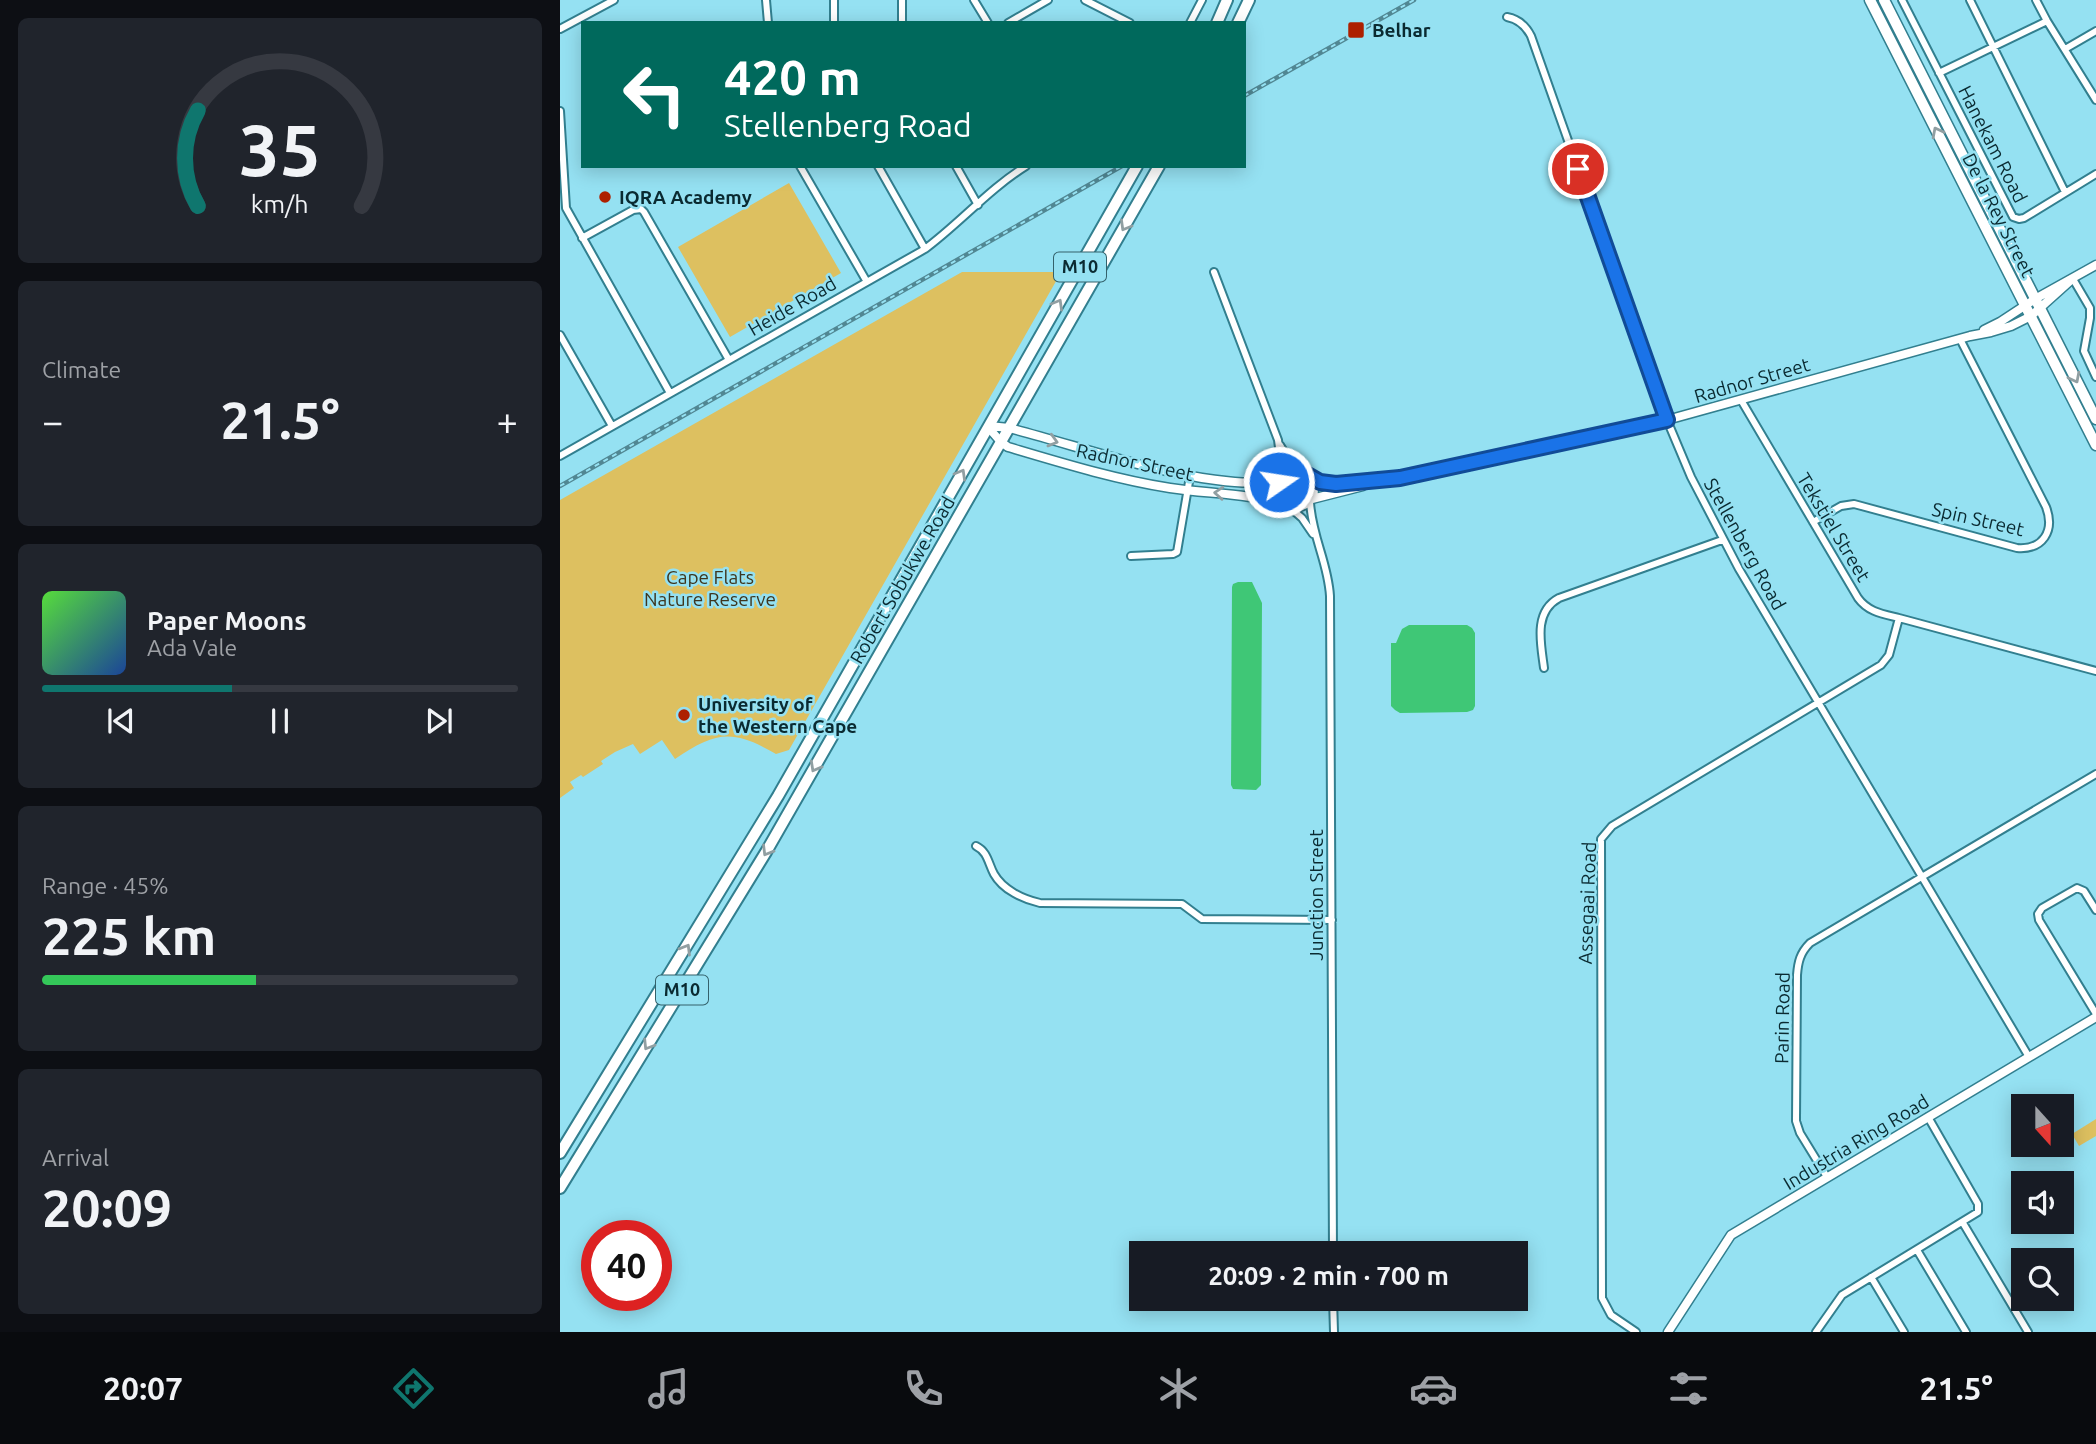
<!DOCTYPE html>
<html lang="en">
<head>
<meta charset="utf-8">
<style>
  :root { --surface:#171b24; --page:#20242c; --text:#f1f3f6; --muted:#9ea1a6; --line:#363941; --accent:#0f766e }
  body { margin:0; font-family:Ubuntu,sans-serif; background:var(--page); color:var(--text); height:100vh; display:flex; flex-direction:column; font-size:26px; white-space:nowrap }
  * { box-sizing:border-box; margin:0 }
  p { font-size:23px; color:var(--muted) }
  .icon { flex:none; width:38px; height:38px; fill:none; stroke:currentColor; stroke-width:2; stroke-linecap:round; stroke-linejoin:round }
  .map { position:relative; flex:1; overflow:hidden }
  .details { display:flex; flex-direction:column; gap:18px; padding:18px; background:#0d0f14; width:560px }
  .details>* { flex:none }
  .hud { position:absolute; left:21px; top:21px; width:665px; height:147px; border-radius:0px; box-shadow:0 4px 18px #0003; background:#00695c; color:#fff; overflow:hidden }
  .needle { width:46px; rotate:159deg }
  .controls { position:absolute; left:1451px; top:1094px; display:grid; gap:14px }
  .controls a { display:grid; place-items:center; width:63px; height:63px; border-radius:0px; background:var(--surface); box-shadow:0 4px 18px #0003; font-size:35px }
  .speed { position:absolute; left:21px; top:1220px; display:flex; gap:14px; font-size:35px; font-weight:700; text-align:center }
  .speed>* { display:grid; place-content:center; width:91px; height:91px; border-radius:50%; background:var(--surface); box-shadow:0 4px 18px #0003; line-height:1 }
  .speed .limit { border:10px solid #d22; background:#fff; color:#111 }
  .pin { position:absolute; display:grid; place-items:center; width:60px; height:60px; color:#fff; margin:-30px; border:4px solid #fff; border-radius:50%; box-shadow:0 2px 7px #0007 }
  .me { position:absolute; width:77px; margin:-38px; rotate:77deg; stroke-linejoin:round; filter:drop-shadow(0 0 5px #0008) }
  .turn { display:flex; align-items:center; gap:24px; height:147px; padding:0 28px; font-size:32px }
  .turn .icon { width:91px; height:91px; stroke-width:2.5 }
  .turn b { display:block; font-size:49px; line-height:60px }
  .big { font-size:52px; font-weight:700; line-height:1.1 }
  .details .tile { flex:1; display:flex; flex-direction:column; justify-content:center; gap:10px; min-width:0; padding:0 24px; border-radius:10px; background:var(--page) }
  .details .dial { align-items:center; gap:0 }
  .dial svg { height:182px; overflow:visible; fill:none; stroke:var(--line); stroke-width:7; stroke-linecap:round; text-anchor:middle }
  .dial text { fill:var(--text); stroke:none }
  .song { display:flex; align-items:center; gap:21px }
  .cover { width:84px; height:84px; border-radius:10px; background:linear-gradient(135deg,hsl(110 70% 55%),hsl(220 70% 35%)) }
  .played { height:7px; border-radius:4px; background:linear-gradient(90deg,var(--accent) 40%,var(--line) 40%) }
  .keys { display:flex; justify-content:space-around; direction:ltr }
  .heat { display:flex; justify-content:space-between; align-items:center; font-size:38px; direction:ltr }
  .charge { height:10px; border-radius:5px; background:linear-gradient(90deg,#34c759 45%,var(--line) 0) }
  .trip { position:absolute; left:569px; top:1241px; width:399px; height:70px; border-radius:0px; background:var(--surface); box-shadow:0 4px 18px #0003; font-weight:700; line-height:70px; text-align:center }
  .menu { display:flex; height:112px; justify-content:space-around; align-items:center; background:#090b0e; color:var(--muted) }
  .menu .icon { width:49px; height:49px }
  .menu .on { color:var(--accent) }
  .menu b { font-size:32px; color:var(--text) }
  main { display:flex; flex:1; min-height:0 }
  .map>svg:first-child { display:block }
</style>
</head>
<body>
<main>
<section class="details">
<div class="tile dial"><svg viewBox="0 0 100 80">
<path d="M14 69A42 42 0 1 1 86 69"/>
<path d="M14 69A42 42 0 0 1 14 27" stroke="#0f766e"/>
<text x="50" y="56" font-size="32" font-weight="700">35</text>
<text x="50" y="72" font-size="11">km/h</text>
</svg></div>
<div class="tile"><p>Climate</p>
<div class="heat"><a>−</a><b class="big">21.5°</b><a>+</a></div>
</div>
<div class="tile">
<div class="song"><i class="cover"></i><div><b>Paper Moons</b><p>Ada Vale</p></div></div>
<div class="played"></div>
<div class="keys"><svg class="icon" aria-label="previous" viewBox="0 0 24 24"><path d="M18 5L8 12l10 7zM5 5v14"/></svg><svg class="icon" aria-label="pause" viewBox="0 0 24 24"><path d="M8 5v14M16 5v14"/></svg><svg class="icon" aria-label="next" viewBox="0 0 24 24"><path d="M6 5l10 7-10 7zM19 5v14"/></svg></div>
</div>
<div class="tile"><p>Range · 45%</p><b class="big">225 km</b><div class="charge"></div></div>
<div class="tile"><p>Arrival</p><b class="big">20:09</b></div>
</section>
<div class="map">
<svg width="1536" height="1332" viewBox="0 0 1536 1332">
  <rect width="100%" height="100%" fill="#95e1f2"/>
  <path fill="#ddc060" d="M229,183L281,273L170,337L118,247Z
    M402,272H496L499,276L229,750L216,754C173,729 156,731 115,759L102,740L80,754L73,744L55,752L41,761L43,764L23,777L21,775L10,782L14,788L0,798V500Z
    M1536,1119V1136L1519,1146L1512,1134Z"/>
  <path fill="#3fc776" d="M678,582H692L702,603L701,785L696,790L673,789L671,785L672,587L673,584Z
    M849,625H907L912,628L915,633V706L913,710L907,712L840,713L835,710L831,706V643H836L842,629Z"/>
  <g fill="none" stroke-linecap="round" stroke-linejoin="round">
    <g stroke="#327f8f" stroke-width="10">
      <path id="minor" d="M206,0L208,23
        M274,0V23
        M342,0V23
        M414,0L428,23
        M525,0L570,23
        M1342,0L1453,217L1459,219L1464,218L1536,174
        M1410,0L1505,192
        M1476,0L1487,21L1536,100
        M947,17C958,19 966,26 971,36L1107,420L1131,477L1179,569L1469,1057
        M448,23L488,0
        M630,23L642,0
        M0,29L54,0
        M1505,49L1536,31
        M1379,73L1487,21
        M0,111L6,208L110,393
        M240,166L307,282
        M318,166L365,249
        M396,166L418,205
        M22,238L73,210L81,209L84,212L169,360
        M654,272L718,440L723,477
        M1513,279L1530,308V318L1524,351L1536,377
        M0,335L52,426
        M1181,400L1298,598C1308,612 1323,614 1339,618L1536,671
        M720,445L728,458L746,474
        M0,456L365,249C400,223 429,189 466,166
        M750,502C752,537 768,562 770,596L773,1253
        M727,505L742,518L753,534
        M1253,522L1281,506L1294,504L1457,548C1483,550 1495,531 1486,507L1400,339
        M571,556L613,554L617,552L630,476
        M984,668C981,644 973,612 999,598L1162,540
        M416,846C428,852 428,863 434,874C443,890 463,899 480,903L622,904L642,919L772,920
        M1536,910L1524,891L1517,888L1482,908L1478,914L1479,920L1536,1014
        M1267,1177L1240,1133L1236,1121L1237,975C1238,962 1240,953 1250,943L1536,774
        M1403,1223L1468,1332
        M1357,1250L1406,1332
        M1311,1277L1344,1332
        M773,1298L774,1332
        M1076,1332L1051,1315L1042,1298L1041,839L1052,826L1321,665L1329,655L1339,618
        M1256,1332L1282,1295L1418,1212V1204L1368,1117"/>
    </g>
    <g stroke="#327f8f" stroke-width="11">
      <path id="tertiary" d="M1424,330L1440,322L1475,299L1536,265
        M429,426L449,428C514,445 576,467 642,478C669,482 696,486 722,478
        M428,427L441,442L448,447C502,463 554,479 610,488C649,494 688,493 726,505
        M718 489a18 18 0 1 1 36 0a18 18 0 1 1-36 0Z
        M747,475C769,488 792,484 816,482L1107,420L1410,336L1431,332L1451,326L1471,316L1510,281
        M752,499L803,486
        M1108,1332L1171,1235L1536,1017"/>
    </g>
    <g stroke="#327f8f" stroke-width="13">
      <path id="secondary" d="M1310,0L1536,445
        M1324,0L1536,419"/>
    </g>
    <g stroke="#327f8f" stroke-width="14">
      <path id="primary" d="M657,23L667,0
        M678,23L689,0
        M0,1153L218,796L577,166
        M0,1188L206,852L599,166"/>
    </g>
    <use href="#minor" stroke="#fff" stroke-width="6"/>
    <use href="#tertiary" stroke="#fff" stroke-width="8"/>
    <use href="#secondary" stroke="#fff" stroke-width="10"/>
    <use href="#primary" stroke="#fff" stroke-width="10"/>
    <g stroke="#518793" stroke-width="4.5">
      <path id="rail" d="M684,96L854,0
        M0,486L562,166"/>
    </g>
    <use href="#rail" stroke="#95e1f2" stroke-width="2" stroke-dasharray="5" stroke-linecap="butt"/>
  </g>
  <defs><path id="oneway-chevron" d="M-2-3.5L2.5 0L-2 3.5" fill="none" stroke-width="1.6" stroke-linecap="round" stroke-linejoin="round" transform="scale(1.75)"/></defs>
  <g stroke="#919fa2">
    <use href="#oneway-chevron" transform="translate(1377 132) rotate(-117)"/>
    <use href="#oneway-chevron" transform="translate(565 226) rotate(120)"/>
    <use href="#oneway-chevron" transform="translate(498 304) rotate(-60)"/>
    <use href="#oneway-chevron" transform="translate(1515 378) rotate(63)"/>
    <use href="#oneway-chevron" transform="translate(493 441) rotate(16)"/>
    <use href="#oneway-chevron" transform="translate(401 474) rotate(-60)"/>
    <use href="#oneway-chevron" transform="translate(659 493) rotate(-176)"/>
    <use href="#oneway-chevron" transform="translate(255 767) rotate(119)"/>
    <use href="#oneway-chevron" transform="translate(207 851) rotate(121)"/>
    <use href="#oneway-chevron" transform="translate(126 949) rotate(-59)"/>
    <use href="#oneway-chevron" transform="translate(88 1045) rotate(122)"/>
  </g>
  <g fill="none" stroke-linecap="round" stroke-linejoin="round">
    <g stroke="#114b97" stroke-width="18">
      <path id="route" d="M719,482L723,477L734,471L746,474L760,482L776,484L840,478L1107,420L1018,169"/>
    </g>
    <use href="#route" stroke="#1a73e8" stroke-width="12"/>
  </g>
  <g fill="#ad2000" stroke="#95e1f2" stroke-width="2.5">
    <rect x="787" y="21" width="18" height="18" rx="3.5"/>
    <circle cx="45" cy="197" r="7"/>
    <circle cx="124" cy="715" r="7"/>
  </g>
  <g text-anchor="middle" stroke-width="5" stroke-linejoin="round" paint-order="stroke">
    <g fill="#95e1f2" stroke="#34616b" stroke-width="2">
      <rect x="494" y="252.5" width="52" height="29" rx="5"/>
      <rect x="96" y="975.5" width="52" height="29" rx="5"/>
    </g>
    <g font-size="18" font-weight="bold" fill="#0a2a31">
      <text x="520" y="273">M10</text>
      <text x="122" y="996">M10</text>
    </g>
    <g font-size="19" font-weight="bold" fill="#0a2a31" stroke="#95e1f2" text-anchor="start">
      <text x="812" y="37">Belhar</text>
      <text x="59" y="204">IQRA Academy</text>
      <text x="138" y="711">University of<tspan x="138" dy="22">the Western Cape</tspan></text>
    </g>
    <g font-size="19" fill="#0a2a31" stroke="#95e1f2">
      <text transform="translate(1433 144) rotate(63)" y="7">Hanekam Road</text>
      <text transform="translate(1439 215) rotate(63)" y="7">De la Rey Street</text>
      <text transform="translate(232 306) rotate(-30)" y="7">Heide Road</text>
      <text transform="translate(1192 380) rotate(-16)" y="7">Radnor Street</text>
      <text transform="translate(575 462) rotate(12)" y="7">Radnor Street</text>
      <text transform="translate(1418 519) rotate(13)" y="7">Spin Street</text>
      <text transform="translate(1274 527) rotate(59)" y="7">Tekstiel Street</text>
      <text transform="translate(1185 544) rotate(61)" y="7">Stellenberg Road</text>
      <text transform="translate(342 580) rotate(-60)" y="7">Robert Sobukwe Road</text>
      <text transform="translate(756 895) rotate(-90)" y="7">Junction Street</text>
      <text transform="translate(1027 903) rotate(-88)" y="7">Assegaai Road</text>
      <text transform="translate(1222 1018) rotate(-89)" y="7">Parin Road</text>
      <text transform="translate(1296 1142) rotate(-31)" y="7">Industria Ring Road</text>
    </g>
    <g font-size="19" fill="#3e361f" stroke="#95e1f2">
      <text x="150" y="584">Cape Flats<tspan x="150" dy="22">Nature Reserve</tspan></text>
    </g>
  </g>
</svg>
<div class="controls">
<a><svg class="needle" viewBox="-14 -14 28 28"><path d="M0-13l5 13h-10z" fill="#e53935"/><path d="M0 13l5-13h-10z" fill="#9ea1a6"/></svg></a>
<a><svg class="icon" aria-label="sound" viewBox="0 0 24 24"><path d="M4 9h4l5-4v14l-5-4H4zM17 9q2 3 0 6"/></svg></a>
<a><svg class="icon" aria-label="search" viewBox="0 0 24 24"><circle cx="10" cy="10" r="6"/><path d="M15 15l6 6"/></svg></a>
</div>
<div class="speed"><div class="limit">40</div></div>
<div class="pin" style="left:1018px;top:169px;background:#d93025"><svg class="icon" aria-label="arrive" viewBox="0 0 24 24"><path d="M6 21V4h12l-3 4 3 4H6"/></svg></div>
<svg class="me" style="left:719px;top:482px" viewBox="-20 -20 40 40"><circle r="17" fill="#1a73e8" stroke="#fff" stroke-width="3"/><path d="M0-11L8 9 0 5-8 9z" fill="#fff"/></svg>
<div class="trip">20:09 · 2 min · 700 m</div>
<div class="hud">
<div class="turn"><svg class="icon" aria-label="left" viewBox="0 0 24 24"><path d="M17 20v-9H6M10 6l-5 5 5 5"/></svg><div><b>420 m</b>Stellenberg Road</div></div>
</div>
</div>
</main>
<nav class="menu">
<b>20:07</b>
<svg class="icon on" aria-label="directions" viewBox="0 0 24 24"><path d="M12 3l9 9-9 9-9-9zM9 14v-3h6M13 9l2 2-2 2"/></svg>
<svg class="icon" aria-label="music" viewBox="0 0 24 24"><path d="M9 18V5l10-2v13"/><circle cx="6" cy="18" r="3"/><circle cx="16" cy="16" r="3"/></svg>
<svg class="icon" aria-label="phone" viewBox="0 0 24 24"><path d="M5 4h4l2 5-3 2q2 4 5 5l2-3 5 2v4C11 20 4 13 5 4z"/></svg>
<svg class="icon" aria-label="climate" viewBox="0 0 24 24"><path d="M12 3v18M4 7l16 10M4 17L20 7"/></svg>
<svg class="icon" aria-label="car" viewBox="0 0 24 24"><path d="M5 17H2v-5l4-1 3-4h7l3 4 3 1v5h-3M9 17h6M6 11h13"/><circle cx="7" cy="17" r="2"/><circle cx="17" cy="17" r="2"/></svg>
<svg class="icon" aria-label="filters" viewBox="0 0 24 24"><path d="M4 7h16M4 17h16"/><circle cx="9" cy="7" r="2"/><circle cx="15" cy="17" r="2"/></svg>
<b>21.5°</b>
</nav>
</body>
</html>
